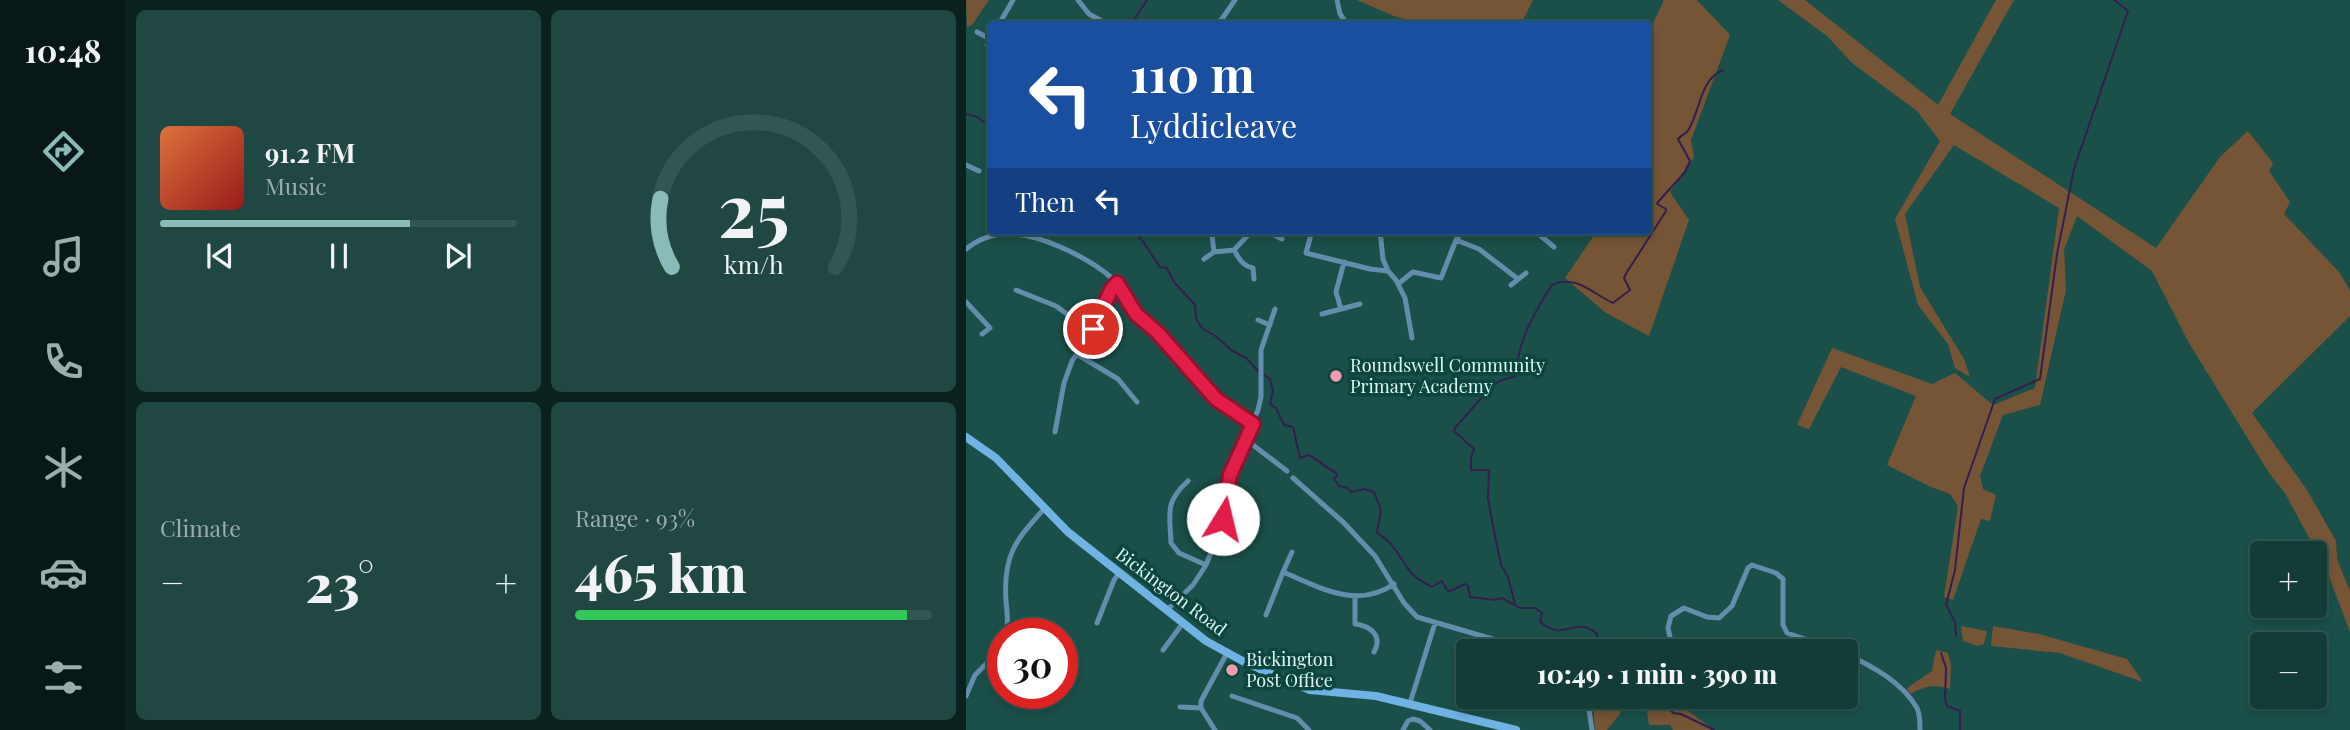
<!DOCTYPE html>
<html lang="en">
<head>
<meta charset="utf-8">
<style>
  :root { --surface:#143c37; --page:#214742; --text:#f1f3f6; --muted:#9dadad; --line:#335652; --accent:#8bbbb9 }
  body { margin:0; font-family:"Playfair Display",serif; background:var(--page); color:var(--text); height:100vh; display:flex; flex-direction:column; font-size:26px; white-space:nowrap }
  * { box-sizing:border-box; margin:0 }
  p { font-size:23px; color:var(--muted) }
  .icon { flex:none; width:38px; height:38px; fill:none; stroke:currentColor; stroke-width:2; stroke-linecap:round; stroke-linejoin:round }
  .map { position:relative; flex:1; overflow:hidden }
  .drawer { display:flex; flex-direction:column; gap:10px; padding:10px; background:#0b211e; width:840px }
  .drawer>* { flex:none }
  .top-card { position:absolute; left:21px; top:21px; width:665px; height:214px; border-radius:7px; box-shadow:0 4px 10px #0003,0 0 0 2px var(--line); background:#1a4fa0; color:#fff; overflow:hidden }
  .tools { position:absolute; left:1284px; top:541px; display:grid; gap:14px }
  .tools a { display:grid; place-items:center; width:77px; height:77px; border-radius:7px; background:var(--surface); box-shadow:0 4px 10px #0003,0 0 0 2px var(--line); font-size:35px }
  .speed { position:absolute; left:21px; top:618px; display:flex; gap:14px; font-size:35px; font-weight:700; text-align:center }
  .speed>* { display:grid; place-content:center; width:91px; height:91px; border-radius:50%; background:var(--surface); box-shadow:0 4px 10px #0003,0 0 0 2px var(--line); line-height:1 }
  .speed .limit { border:10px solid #d22; background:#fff; color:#111 }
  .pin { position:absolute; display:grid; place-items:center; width:60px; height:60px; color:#fff; margin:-30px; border:4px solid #fff; border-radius:50%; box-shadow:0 2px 7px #0007 }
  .me { position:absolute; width:77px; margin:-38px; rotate:9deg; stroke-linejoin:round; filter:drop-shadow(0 0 5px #0008) }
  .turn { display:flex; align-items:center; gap:24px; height:147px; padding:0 28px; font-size:32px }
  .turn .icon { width:91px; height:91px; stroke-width:2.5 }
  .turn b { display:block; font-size:49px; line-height:60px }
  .then { display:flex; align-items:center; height:66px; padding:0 28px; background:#0003; gap:14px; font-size:26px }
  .big { font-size:52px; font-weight:800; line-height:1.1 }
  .drawer .tile { flex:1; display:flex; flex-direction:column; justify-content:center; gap:10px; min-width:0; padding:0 24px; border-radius:10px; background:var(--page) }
  .drawer .dial { align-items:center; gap:0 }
  .dial svg { height:182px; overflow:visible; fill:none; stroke:var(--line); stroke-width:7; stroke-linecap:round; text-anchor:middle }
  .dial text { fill:var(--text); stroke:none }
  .song { display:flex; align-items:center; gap:21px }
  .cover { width:84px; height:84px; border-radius:10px; background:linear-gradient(135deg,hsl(20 70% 55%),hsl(0 70% 35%)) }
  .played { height:7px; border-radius:4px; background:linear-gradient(90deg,var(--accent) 70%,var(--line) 70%) }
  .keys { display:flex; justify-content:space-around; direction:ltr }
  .heat { display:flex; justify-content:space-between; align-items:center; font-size:38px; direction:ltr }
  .charge { height:10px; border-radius:5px; background:linear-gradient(90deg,#34c759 93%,var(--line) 0) }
  .drawer .tiles { flex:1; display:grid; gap:10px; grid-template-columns:repeat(2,1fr) }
  .trip { position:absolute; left:490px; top:639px; width:402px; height:70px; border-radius:7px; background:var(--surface); box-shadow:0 4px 10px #0003,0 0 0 2px var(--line); font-weight:800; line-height:70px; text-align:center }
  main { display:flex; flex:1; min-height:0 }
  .tabs { display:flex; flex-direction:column; width:126px; justify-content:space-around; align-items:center; background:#081816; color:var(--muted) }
  .tabs .icon { width:49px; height:49px }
  .tabs .on { color:var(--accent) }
  .tabs b { font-size:32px; color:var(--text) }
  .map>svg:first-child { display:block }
</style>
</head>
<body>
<main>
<nav class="tabs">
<b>10:48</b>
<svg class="icon on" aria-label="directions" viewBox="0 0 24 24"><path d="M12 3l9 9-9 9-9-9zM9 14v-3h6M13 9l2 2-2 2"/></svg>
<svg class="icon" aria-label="music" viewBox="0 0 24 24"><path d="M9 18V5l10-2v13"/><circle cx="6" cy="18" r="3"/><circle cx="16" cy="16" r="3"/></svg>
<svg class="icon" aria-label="phone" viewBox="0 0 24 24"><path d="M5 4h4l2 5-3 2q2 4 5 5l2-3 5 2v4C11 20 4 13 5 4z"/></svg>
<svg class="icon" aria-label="climate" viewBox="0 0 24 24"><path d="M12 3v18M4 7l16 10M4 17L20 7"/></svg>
<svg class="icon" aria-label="car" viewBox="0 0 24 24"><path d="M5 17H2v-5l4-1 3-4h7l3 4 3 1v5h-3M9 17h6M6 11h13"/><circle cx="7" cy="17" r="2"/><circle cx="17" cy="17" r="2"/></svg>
<svg class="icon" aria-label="filters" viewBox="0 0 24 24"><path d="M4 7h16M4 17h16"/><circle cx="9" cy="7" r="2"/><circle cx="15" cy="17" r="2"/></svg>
</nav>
<section class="drawer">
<div class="tiles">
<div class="tile">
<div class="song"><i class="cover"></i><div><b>91.2 FM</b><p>Music</p></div></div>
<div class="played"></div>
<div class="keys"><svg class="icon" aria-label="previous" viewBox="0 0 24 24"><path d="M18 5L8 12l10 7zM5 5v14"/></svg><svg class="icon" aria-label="pause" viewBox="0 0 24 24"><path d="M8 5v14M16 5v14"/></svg><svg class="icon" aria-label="next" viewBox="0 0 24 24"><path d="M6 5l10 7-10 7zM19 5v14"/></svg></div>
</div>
<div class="tile dial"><svg viewBox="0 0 100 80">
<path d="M14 69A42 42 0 1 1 86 69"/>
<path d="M14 69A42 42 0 0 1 9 39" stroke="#8bbbb9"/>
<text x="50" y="56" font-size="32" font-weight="700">25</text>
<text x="50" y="72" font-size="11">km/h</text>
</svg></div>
<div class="tile"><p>Climate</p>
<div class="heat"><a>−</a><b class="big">23°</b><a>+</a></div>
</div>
<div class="tile"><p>Range · 93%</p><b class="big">465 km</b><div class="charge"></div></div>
</div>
</section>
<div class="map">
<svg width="1384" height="730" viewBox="0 0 1384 730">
  <rect width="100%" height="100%" fill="#1a5049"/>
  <path fill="#765537" d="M0,0H23L6,25L1,27Z
    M391,0H567L555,24H456L428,16Z
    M698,0H731L764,35L725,140L728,157L704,192L723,220L683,336L640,313L599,278L631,231H682L683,32Z
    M812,0H839L972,105L1030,0H1048L984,114L1190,248L1254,157L1282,131L1307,163L1303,171L1324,202L1318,214L1374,273L1384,291V316L1286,413L1341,490L1370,541L1371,559L1384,591V632L1361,571L1319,493L1303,473L1223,343L1186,271L1111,216L1098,250L1100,290L1074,405L1037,415L1014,476L1017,489L1030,495L1024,521L1015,519L987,600L978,597L992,506L984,494L965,487L921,465L950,396L875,367L843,429L831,425L866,348L966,384L989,373L1027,405L1069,388L1093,208L988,145L939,214L954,287L998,359L1004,377L989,368L982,344L952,305L929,219L974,141L951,111L886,63L861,36Z
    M995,626L1021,631L1018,644L1012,646L997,641Z
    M1027,626L1073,634L1161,659L1177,682L1094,653L1025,646Z
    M970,650L982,653L985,665L984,689C968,684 959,686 944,694L941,688L966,671Z
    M626,697L667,696V697L641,730H629Z
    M679,697H699L713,706L715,697H725L722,711L748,730H707L704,725H683Z"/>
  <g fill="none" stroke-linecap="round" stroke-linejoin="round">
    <path stroke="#351e4e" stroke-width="2" d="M165,24L181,0
      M0,114L11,117L24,126
      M168,231C179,242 185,255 194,267L201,268L208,282L229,305L230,319L236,328L251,337L265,350L280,358L293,372
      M298,375L304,379L307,391L304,404L310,408L318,425L327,427L334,458L342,455C351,459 359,467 369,472L371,475L368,479L373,486L382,488L385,492L398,489L408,492L415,510L411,533C428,542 435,560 446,574C451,579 459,583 466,587L476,581L481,590L484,591L499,584L502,586L504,597L529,600L536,598L554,608H569L576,613L574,622C579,625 584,629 590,630C606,632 614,619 631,634L632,646L636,651
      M549,604L542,577L535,565L527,526L522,498L523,470H505V457L508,449L488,431L489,428L524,388L533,381L550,376C551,342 568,313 586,285C610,274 627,294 647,303L664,290L658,278L661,272L700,211V209L691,204L692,202L719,172L724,161L712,139C713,138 720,132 721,132C734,115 733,79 757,70
      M990,636L989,622L980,605L989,570L998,488L1029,399L1074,379L1091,254L1108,169L1162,11L1148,0
      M975,653L980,668L979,699L981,706L994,711V730
      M680,696C689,706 697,699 707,713L715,714L748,730"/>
    <path stroke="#648cac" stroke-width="5" d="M112,0L123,14L141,24
      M371,0L374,14L381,24
      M33,24L47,0
      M203,24L212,22L231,24
      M249,24L256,19L269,0
      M11,32L24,39
      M21,45L24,39
      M0,165L13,171
      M300,231L316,239
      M346,231L340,253L404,269L422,271
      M414,231L417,259L422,271L430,280L439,298L446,338
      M569,231L588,247
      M246,235L248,252
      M490,240L513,249L552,279
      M0,249C10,241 21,236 34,234C68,230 122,257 147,279C158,287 161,304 170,314C180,325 192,333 202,344C229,373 251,405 287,424
      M268,250C273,259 277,266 287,268L288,279
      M238,259L248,252L268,250L286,231
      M432,284L447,272L475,278L490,240L497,231
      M545,285L560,273
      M50,290L90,306L109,320L127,329
      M0,302L24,328L16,334
      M375,309L370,292L378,262
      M356,314L394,304
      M292,320L304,325
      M112,355L152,379L171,402
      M89,432L98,383L106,361L127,329L145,290L151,283
      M279,441L287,445L321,471
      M327,478L377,522L409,556L438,603L451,617L547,645L562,651
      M222,481C198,503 204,513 205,543L213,553L240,565
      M257,519L286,528
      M317,572L326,552
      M389,596V624C405,626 417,636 408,652
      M201,610L227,585L240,565L256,525L264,475L292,410L295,397V350L309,309
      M300,615L317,572C353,587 391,610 428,584
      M131,623L148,580L153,573
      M40,634C43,621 41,613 40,601C37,555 49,541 78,509
      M197,650L217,623
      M664,651L674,646L693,651
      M707,651L702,628L705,616L718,608L741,617L753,618L766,606L782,568L786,565L810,573L817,579V625L821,633L874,651
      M880,654C906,666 936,682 951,708C954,714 954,723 954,730
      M0,696L9,675L26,658L37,640
      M266,696L331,718L343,730
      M621,696L626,730
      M444,703L469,623
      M214,707L235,708
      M249,730L235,708V701L261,653
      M437,730L442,721L447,719L454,721L464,730"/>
    <path stroke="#71b2e5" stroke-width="8" d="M0,437L30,458L102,532L240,641L282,664L344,690L410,696L550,730"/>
  </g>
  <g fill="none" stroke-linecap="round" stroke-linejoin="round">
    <g stroke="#92132f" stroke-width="18">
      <path id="route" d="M127,329L145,290L151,283L170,314L192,333L250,399L287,424L264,475L257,519"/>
    </g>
    <use href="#route" stroke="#e11d48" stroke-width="12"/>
  </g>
  <g fill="#f29ab0" stroke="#0c453e" stroke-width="2.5">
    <circle cx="370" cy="376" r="7"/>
    <circle cx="266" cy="670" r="7"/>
  </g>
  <g text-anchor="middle" stroke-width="7" stroke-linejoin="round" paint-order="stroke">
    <g font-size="18" fill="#dcf7f2" stroke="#0c453e" text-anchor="start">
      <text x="384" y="372">Roundswell Community<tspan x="384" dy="21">Primary Academy</tspan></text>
      <text x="280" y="666">Bickington<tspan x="280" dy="21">Post Office</tspan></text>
    </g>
    <g font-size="18" fill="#dcf7f2" stroke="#0c453e">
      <text transform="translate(205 592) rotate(37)" y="6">Bickington Road</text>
    </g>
  </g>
</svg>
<div class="tools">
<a>+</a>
<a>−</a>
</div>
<div class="speed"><div class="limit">30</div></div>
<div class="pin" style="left:127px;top:329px;background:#d93025"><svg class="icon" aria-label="arrive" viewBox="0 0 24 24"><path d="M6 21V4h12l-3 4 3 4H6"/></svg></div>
<svg class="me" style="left:257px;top:519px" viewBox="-20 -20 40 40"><circle r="19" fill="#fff"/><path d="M0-13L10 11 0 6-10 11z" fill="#e11d48"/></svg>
<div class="trip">10:49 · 1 min · 390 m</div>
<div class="top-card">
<div class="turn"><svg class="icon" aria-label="left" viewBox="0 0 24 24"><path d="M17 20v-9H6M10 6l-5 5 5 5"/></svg><div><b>110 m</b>Lyddicleave</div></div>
<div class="then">Then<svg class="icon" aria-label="left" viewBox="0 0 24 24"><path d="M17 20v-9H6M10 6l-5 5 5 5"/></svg></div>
</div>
</div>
</main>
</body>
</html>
